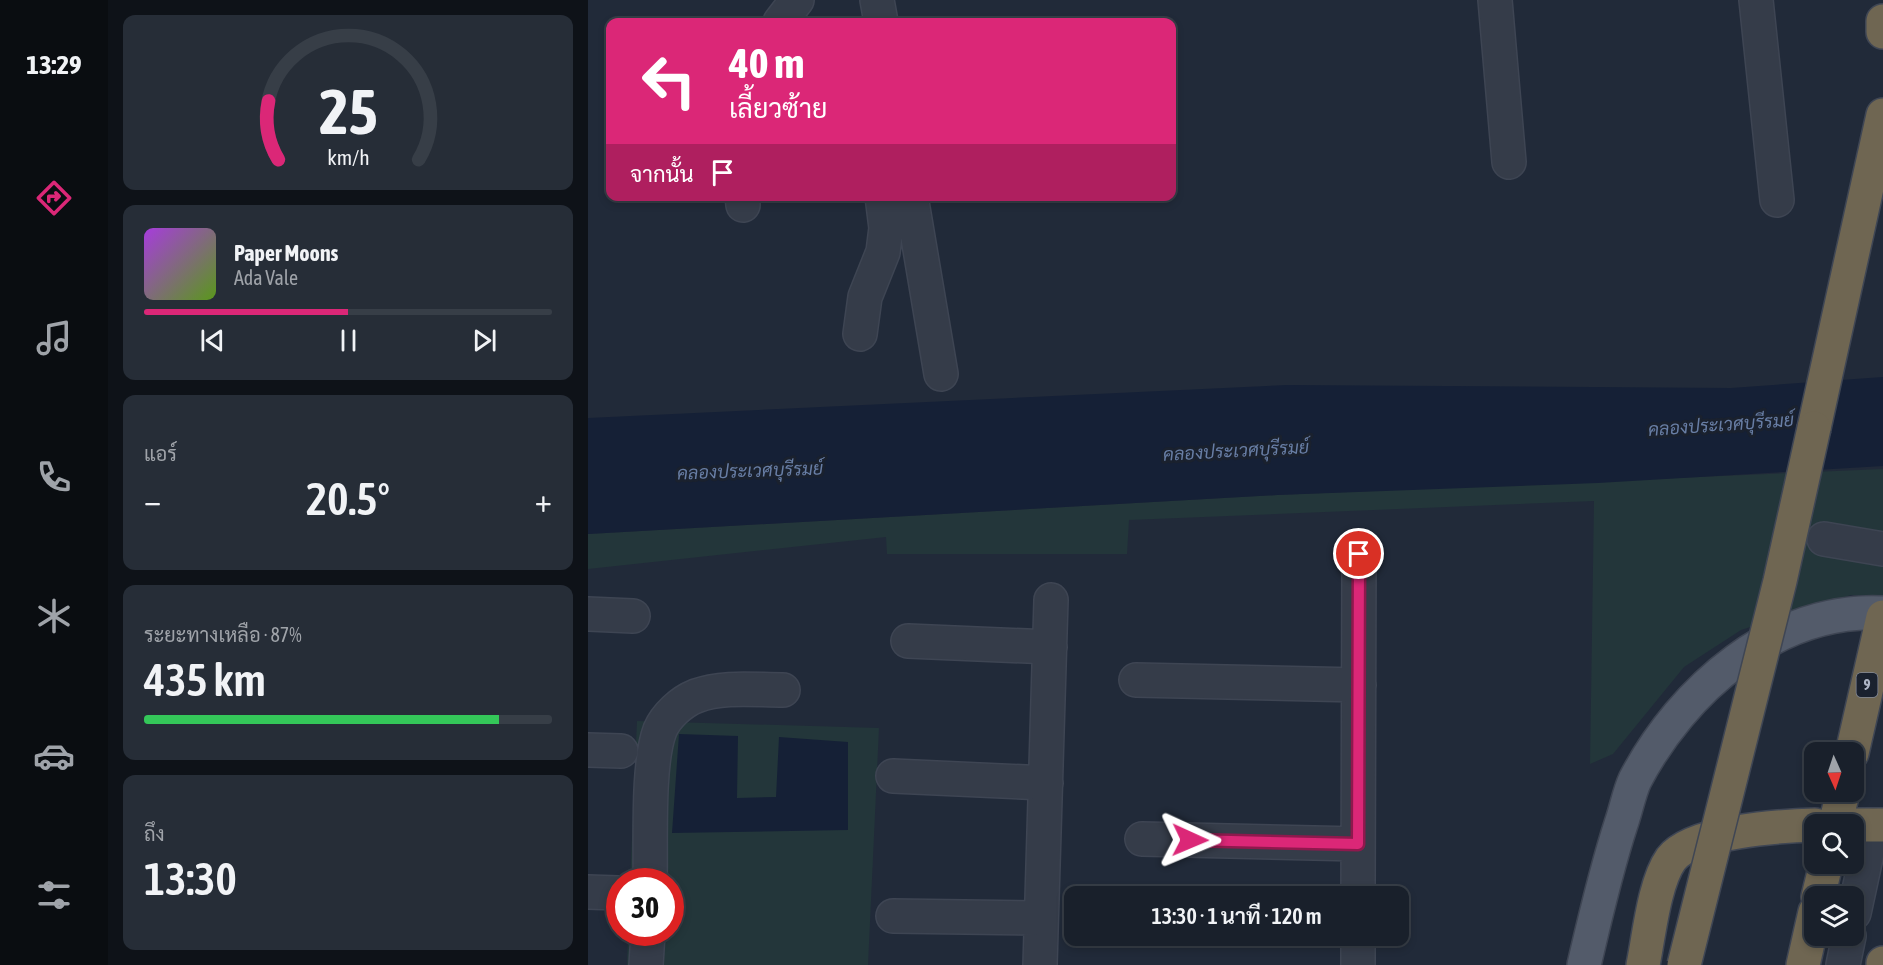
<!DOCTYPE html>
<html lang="th">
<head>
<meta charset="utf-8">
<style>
  :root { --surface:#19202b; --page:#262d37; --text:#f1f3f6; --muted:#9fa3a9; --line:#373e47; --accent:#db2777 }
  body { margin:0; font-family:"Asap Condensed",Sarabun,sans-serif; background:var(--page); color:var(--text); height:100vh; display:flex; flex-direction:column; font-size:22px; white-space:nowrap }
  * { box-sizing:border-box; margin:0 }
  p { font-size:20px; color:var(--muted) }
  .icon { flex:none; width:33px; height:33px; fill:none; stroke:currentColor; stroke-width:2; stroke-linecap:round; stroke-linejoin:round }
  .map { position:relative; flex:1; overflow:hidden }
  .drawer { display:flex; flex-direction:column; gap:15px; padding:15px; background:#0e1218; width:480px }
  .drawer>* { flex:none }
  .top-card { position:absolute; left:18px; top:18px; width:570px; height:183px; border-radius:12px; box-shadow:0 3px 9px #0003,0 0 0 2px var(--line); background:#db2777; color:#fff; overflow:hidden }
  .needle { width:39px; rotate:177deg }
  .tools { position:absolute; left:1216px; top:742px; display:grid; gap:12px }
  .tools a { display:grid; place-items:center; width:60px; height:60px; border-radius:12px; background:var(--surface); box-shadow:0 3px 9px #0003,0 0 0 2px var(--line); font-size:30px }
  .speed { position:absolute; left:18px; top:868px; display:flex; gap:12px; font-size:30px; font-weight:700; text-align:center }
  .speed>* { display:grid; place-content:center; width:78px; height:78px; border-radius:50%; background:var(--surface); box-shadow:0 3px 9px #0003,0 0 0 2px var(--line); line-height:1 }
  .speed .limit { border:9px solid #d22; background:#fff; color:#111 }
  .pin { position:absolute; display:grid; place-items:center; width:51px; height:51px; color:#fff; margin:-26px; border:3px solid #fff; border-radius:50%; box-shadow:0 2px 6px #0007 }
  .me { position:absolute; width:66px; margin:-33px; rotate:91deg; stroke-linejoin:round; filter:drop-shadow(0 0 4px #0008) }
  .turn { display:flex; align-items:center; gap:21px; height:126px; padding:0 24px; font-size:27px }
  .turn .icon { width:78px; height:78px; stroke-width:2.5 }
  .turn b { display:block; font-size:42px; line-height:51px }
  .then { display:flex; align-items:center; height:57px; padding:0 24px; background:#0003; gap:12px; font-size:22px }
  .big { font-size:45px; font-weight:600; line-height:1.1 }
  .drawer .widget { flex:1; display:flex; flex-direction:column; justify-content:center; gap:9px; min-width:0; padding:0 21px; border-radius:12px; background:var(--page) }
  .drawer .dial { align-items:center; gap:0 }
  .dial svg { height:156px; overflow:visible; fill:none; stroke:var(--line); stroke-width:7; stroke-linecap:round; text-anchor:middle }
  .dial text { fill:var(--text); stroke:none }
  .song { display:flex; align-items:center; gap:18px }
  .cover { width:72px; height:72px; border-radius:9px; background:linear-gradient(135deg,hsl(280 70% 55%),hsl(90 70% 35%)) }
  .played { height:6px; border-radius:3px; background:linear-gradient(90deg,var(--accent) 50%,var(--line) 50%) }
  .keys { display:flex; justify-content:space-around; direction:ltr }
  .heat { display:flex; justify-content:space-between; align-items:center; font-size:33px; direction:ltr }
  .charge { height:9px; border-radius:4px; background:linear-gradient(90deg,#34c759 87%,var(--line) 0) }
  .trip { position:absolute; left:476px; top:886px; width:345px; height:60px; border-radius:12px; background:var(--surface); box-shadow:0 3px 9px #0003,0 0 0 2px var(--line); font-weight:600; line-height:60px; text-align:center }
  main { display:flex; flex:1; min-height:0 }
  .dock { display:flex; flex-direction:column; width:108px; justify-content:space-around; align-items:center; background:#0a0d11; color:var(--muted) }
  .dock .icon { width:42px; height:42px }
  .dock .active { color:var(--accent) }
  .dock b { font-size:27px; color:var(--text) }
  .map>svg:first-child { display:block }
</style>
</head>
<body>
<main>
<nav class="dock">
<b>13:29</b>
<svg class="icon active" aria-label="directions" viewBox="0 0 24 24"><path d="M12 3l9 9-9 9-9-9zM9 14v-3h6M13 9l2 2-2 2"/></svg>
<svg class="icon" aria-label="music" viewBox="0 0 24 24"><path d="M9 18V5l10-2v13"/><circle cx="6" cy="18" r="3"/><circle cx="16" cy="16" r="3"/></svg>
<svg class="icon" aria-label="phone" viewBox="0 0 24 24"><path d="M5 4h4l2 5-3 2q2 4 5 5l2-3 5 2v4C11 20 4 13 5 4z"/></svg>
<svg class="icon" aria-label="climate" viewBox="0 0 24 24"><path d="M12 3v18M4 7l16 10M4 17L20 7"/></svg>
<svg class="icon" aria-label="car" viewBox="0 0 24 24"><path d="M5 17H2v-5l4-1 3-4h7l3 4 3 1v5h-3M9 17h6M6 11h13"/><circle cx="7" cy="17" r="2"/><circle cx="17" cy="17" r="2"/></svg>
<svg class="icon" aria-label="filters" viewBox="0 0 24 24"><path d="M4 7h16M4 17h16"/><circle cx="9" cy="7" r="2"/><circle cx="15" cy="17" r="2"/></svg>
</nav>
<section class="drawer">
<div class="widget dial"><svg viewBox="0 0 100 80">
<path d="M14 69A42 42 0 1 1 86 69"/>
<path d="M14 69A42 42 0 0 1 9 39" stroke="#db2777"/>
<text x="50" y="56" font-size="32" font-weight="700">25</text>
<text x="50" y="72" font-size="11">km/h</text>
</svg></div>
<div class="widget">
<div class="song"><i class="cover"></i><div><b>Paper Moons</b><p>Ada Vale</p></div></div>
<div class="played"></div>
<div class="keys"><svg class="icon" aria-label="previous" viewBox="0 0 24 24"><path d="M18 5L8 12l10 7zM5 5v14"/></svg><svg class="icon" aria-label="pause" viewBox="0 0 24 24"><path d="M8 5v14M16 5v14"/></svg><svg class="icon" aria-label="next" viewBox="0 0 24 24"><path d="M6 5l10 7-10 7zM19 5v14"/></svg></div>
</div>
<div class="widget"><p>แอร์</p>
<div class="heat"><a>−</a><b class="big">20.5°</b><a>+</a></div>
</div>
<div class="widget"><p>ระยะทางเหลือ · 87%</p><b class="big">435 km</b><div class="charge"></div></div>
<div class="widget"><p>ถึง</p><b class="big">13:30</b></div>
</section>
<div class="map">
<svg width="1295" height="965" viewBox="0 0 1295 965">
  <rect width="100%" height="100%" fill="#212a39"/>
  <path fill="#23363a" d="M1295,469V597L1263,595L1153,630L1096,667L1025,754L1002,764L1006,501L541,520L539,554H299L298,537L0,569V534L689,495Z
    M49,721L291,728L280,965H39L40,933H82V882H42Z"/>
  <path fill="#152036" d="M1295,377V466L1010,483L689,495L0,534V418L699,385L1143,388Z
    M91,734L150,736L149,798L188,797L191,737L260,742V830L84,833Z"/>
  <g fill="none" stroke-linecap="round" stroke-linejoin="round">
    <g stroke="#3e4553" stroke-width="36">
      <path id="minor" d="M289,0L293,22
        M907,0L921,162
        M1168,0L1189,200
        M192,22L209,0
        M154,196L155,205
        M323,196L353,374
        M272,334L277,297L295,252L298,228L294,196
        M1236,539L1295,549
        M0,614L45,616
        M320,641L462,647
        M548,680L771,685
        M0,750L33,751
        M305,776L458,783
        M554,839L770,844
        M62,882C63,843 59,764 72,730C78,716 93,702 108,696C135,686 166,690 195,690
        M0,892L30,893
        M770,897L771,554
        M1266,913L1285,825
        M305,916L453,918
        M58,965L60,933
        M452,965L463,600
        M770,965V936
        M1255,965L1261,936"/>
    </g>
    <g stroke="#3e4553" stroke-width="36">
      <path id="major" d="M996,965C1007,918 1018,870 1033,824C1038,810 1041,793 1047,780C1094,690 1188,607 1295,613"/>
    </g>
    <g stroke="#3f4654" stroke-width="36">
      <path id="highway" d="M1295,21V32
        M1226,428L1295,115
        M1264,753L1295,617
        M1247,825L1255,792
        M1250,825H1295
        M1230,897L1238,864
        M1055,965C1061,936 1066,883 1083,859C1104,831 1193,826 1227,825
        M1215,965L1227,912
        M1295,965V963"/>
    </g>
    <use href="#minor" stroke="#353c49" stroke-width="33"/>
    <use href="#major" stroke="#535b6a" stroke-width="33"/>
    <use href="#highway" stroke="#6f6652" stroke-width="33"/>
    <g stroke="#3f4654" stroke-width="36" stroke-linecap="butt">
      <path id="highway-bridge" d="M1096,965L1192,581L1226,428"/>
    </g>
    <use href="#highway-bridge" stroke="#6f6652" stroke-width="33"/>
  </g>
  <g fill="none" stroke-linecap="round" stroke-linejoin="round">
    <g stroke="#8e194d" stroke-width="15">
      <path id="route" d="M602,840L770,844L771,554"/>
    </g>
    <use href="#route" stroke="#db2777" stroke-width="10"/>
  </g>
  <g text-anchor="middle" stroke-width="6" stroke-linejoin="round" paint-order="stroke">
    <rect fill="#1a212e" stroke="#828998" stroke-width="1.5" x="1268.5" y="673" width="21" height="24" rx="4.5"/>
    <g font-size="15" font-weight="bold" fill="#afb6c6">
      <text x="1279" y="690">9</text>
    </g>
    <g font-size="18" font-style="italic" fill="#687ea5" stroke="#1a212e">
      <text transform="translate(1133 425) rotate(-4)" y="6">คลองประเวศบุรีรมย์</text>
      <text transform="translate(648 451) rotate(-3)" y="6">คลองประเวศบุรีรมย์</text>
      <text transform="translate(162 471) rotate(-2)" y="6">คลองประเวศบุรีรมย์</text>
    </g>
  </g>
</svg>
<div class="tools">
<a><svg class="needle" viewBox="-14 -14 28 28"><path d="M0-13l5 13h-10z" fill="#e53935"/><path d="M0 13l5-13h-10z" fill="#9fa3a9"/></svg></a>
<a><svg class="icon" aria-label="search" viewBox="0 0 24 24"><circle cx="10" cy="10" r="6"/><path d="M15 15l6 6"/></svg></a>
<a><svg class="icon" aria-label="layers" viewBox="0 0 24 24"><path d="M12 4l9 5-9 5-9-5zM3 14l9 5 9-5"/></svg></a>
</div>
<div class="speed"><div class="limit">30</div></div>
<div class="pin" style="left:771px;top:554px;background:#d93025"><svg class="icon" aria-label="arrive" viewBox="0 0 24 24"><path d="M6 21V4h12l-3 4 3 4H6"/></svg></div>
<svg class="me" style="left:602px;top:840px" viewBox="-20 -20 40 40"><path d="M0-17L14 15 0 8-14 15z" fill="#db2777" stroke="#fff" stroke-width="4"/></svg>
<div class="trip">13:30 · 1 นาที · 120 m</div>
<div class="top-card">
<div class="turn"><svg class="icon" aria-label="left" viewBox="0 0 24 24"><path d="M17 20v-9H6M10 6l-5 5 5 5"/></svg><div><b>40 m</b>เลี้ยวซ้าย</div></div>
<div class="then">จากนั้น<svg class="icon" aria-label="arrive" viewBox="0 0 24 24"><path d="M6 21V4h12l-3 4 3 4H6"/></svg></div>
</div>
</div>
</main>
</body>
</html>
